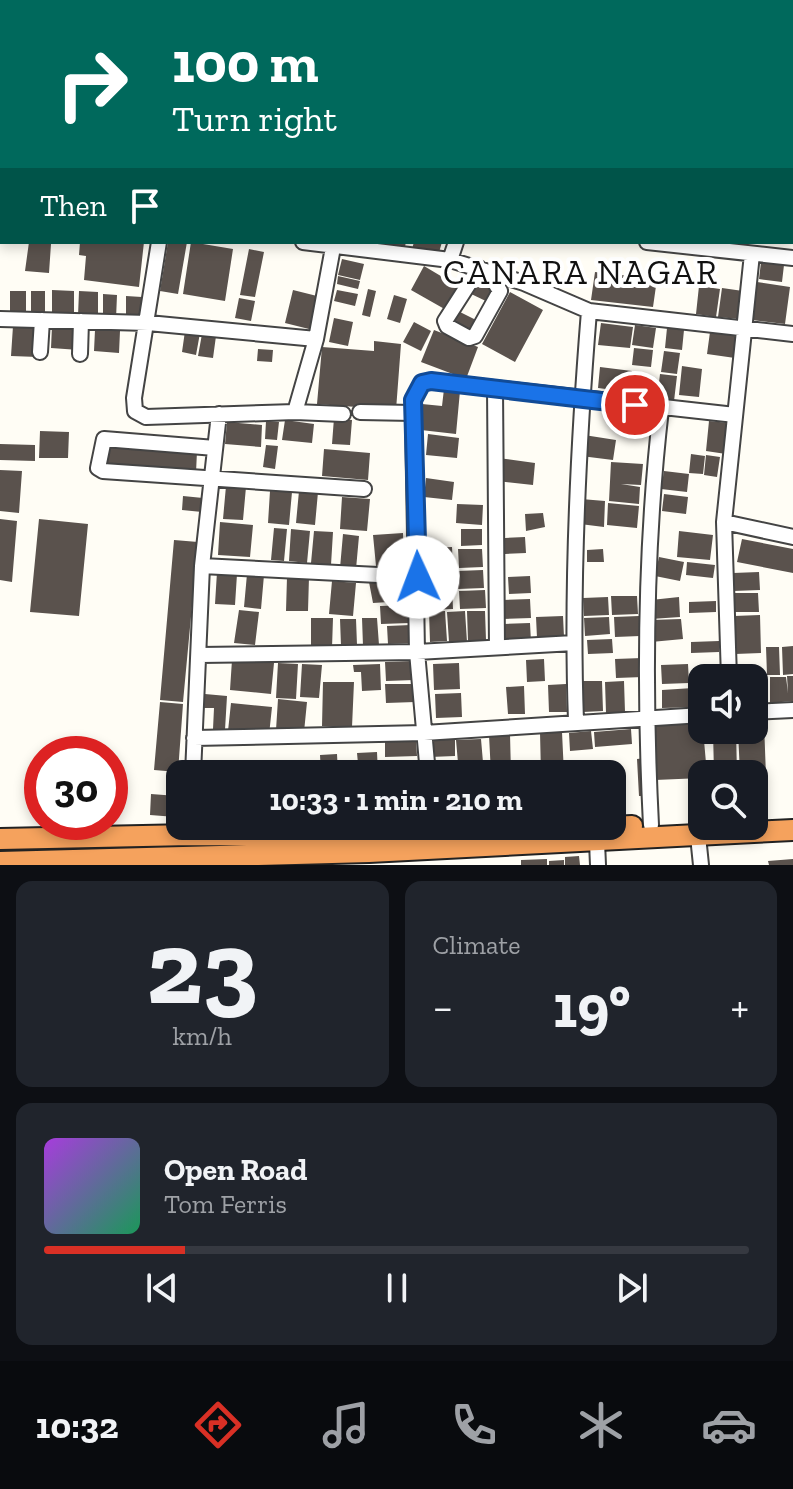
<!DOCTYPE html>
<html lang="en">
<head>
<meta charset="utf-8">
<style>
  :root { --surface:#171b24; --page:#20242c; --text:#f1f3f6; --muted:#9ea1a6; --line:#363941; --accent:#d93025 }
  body { margin:0; font-family:"Zilla Slab",serif; background:var(--page); color:var(--text); height:100vh; display:flex; flex-direction:column; font-size:30px; white-space:nowrap }
  * { box-sizing:border-box; margin:0 }
  p { font-size:26px; color:var(--muted) }
  .icon { flex:none; width:44px; height:44px; fill:none; stroke:currentColor; stroke-width:2; stroke-linecap:round; stroke-linejoin:round }
  .map { position:relative; height:865px; overflow:hidden }
  .panel { display:flex; flex-direction:column; gap:16px; padding:16px; background:#0d0f14; flex:1 }
  .panel>* { flex:none }
  .hud { position:absolute; left:0px; top:0px; width:794px; height:244px; box-shadow:0 4px 12px #0003; background:#00695c; color:#fff; overflow:hidden }
  .tools { position:absolute; left:688px; top:664px; display:grid; gap:16px }
  .tools a { display:grid; place-items:center; width:80px; height:80px; border-radius:16px; background:var(--surface); box-shadow:0 4px 12px #0003; font-size:40px }
  .speed { position:absolute; left:24px; top:736px; display:flex; gap:16px; font-size:40px; font-weight:700; text-align:center }
  .speed>* { display:grid; place-content:center; width:104px; height:104px; border-radius:50%; background:var(--surface); box-shadow:0 4px 12px #0003; line-height:1 }
  .speed .limit { border:12px solid #d22; background:#fff; color:#111 }
  .pin { position:absolute; display:grid; place-items:center; width:68px; height:68px; color:#fff; margin:-34px; border:4px solid #fff; border-radius:50%; box-shadow:0 2px 8px #0007 }
  .me { position:absolute; width:88px; margin:-44px; rotate:358deg; stroke-linejoin:round; filter:drop-shadow(0 0 6px #0008) }
  .turn { display:flex; align-items:center; gap:28px; height:168px; padding:0 40px; font-size:36px }
  .turn .icon { width:104px; height:104px; stroke-width:2.5 }
  .turn b { display:block; font-size:56px; line-height:68px }
  .then { display:flex; align-items:center; height:76px; padding:0 40px; background:#0003; gap:16px; font-size:30px }
  .big { font-size:60px; font-weight:700; line-height:1.1 }
  .panel .card { flex:1; display:flex; flex-direction:column; justify-content:center; gap:12px; min-width:0; padding:0 28px; border-radius:16px; background:var(--page) }
  .panel .dial { align-items:center; gap:0 }
  .dial b { font-size:104px; line-height:1 }
  .song { display:flex; align-items:center; gap:24px }
  .cover { width:96px; height:96px; border-radius:12px; background:linear-gradient(135deg,hsl(280 70% 55%),hsl(150 70% 35%)) }
  .played { height:8px; border-radius:4px; background:linear-gradient(90deg,var(--accent) 20%,var(--line) 20%) }
  .keys { display:flex; justify-content:space-around; direction:ltr }
  .heat { display:flex; justify-content:space-between; align-items:center; font-size:44px; direction:ltr }
  .panel .tiles { flex:1; display:grid; gap:16px; grid-template-columns:1fr 1fr }
  .card:last-child { grid-column:span 2 }
  .trip { position:absolute; left:166px; top:760px; width:460px; height:80px; border-radius:16px; background:var(--surface); box-shadow:0 4px 12px #0003; font-weight:700; line-height:80px; text-align:center }
  .menu { display:flex; height:128px; justify-content:space-around; align-items:center; background:#090b0e; color:var(--muted) }
  .menu .icon { width:56px; height:56px }
  .menu .current { color:var(--accent) }
  .menu b { font-size:36px; color:var(--text) }
  .map>svg:first-child { display:block }
</style>
</head>
<body>
<div class="map">
<svg width="793" height="865" viewBox="0 0 793 865">
  <rect width="100%" height="100%" fill="#fffdf5"/>
  <path fill="#5a524d" d="M29,242L51,244L49,273L25,271Z
    M80,242H144L139,287L84,280L86,256L79,255Z
    M168,242H187L178,294L160,291Z
    M191,242L233,249L225,301L183,294Z
    M385,242H406L404,251L384,247Z
    M414,242H442L438,256L412,249Z
    M249,249L264,252L255,297L240,295Z
    M342,259L364,264L360,280L338,275Z
    M761,262L784,265L782,282L759,279Z
    M424,266L461,288L448,311L411,290Z
    M595,272L657,279L653,307L591,300Z
    M338,276L360,281L358,289L337,284Z
    M474,280L496,290L490,303L467,292Z
    M757,282L790,287L785,324L752,320Z
    M699,286L720,289L716,317L696,314Z
    M722,288L743,291L739,319L718,317Z
    M368,289L376,291L370,317L362,315Z
    M52,290L74,291V317H52Z
    M293,290L321,297L313,330L285,323Z
    M337,290L358,294L355,306L334,301Z
    M10,291H26V315H10Z
    M31,291H45V314L31,313Z
    M79,291L98,292V316H78Z
    M510,292L543,310L515,362L482,344Z
    M103,294L117,295L116,319H103Z
    M394,295L407,299L400,323L387,319Z
    M126,296L142,297L141,316H126Z
    M239,298L255,301L251,321L235,318Z
    M454,309L478,321L471,335L448,322Z
    M334,318L353,322L348,346L329,342Z
    M414,322L431,331L421,351L403,342Z
    M601,323L633,327L630,348L598,345Z
    M635,325L656,328L653,348L632,345Z
    M13,326L40,327L38,357L11,356Z
    M52,326L80,328L79,350L51,348Z
    M667,328L684,330L682,350L665,348Z
    M95,330L120,331L119,353L94,351Z
    M434,330L478,347L466,379L421,362Z
    M185,331L200,333L196,355L182,352Z
    M710,332L737,336L735,358L707,354Z
    M202,334L216,336L213,358L198,356Z
    M374,341L401,344L396,410L317,404L322,347L374,351Z
    M634,348L653,350L651,367L632,365Z
    M258,349L273,350L272,362L257,361Z
    M664,351L680,353L677,374L661,372Z
    M682,366L702,369L699,397L679,395Z
    M600,367L632,371L629,392L598,388Z
    M660,374L677,376L674,401L657,399Z
    M444,389L460,391L456,434L421,430L422,404L442,406Z
    M636,413L656,415L654,432L634,430Z
    M334,418L352,420L350,445L332,444Z
    M285,420L314,424L312,443L282,440Z
    M266,421L279,422L277,440L265,439Z
    M709,421L729,423L726,454L706,451Z
    M227,422L262,425L261,447L225,444Z
    M40,431L69,432L68,458H39Z
    M428,434L459,438L457,458L426,455Z
    M584,435L616,440L613,460L581,456Z
    M0,444L35,445V461L0,460Z
    M105,444L197,451L196,473L104,466Z
    M266,445L278,446L275,469L263,467Z
    M324,449L370,453L368,480L322,476Z
    M691,454L705,456L703,474L689,473Z
    M706,455L720,457L717,477L704,475Z
    M498,458L535,463L533,485L497,481Z
    M611,462L643,464L641,485L621,484L640,487L639,504L609,501Z
    M0,470L22,471L19,513L0,511Z
    M664,471L689,474L687,492L661,489Z
    M426,478L454,482L452,500L424,497Z
    M226,486L246,487L243,520L223,519Z
    M270,491L292,492L289,525L268,523Z
    M299,491L318,492L315,525L296,523Z
    M664,494L688,497L686,514L662,511Z
    M183,496L203,498L202,512L182,510Z
    M342,497L370,499L367,531L340,529Z
    M581,499L605,501L604,527L580,524Z
    M608,503L639,506L637,528L607,525Z
    M457,504L483,505L482,525L456,523Z
    M543,513L545,527L526,531L525,514Z
    M0,519L17,521L12,582L0,580Z
    M39,519L88,524L79,616L30,612Z
    M220,522L253,525L250,557L218,555Z
    M274,528L287,529L284,561L271,560Z
    M291,529L310,531L307,563L289,561Z
    M461,529H482V545L461,546Z
    M314,531L333,532L331,565L311,563Z
    M679,531L713,535L710,560L677,557Z
    M403,533L404,564L376,566L373,535Z
    M343,534L359,536L356,569L340,568Z
    M525,537L526,553L505,554V538Z
    M742,539L793,549V573L737,562Z
    M174,540L198,542L183,702L160,700Z
    M452,547L453,567L424,568L423,548Z
    M458,549H482L483,567L459,568Z
    M603,549L604,562H587V550Z
    M659,557L684,562L680,581L655,576Z
    M687,562L715,565L713,578L686,575Z
    M483,570L484,588L458,589L457,571Z
    M217,572L237,574L235,605L215,604Z
    M759,572L760,590L733,591V573Z
    M247,574L264,575L261,609L244,607Z
    M530,576L531,593L509,594L508,577Z
    M287,577H309L308,611H286Z
    M403,580L404,601L373,603L369,582Z
    M332,581L356,583L353,616L329,614Z
    M452,585L453,609L426,610L425,586Z
    M485,590L486,608L460,609L459,591Z
    M733,593H758L759,612H734Z
    M611,596H637L638,614L612,615Z
    M608,597L609,615L584,616L583,598Z
    M679,597L680,617L651,619V600Z
    M530,599L531,618L503,619L502,600Z
    M716,601V612L689,613V602Z
    M408,605L409,623L381,624L380,606Z
    M239,610L259,612L255,645L234,643Z
    M445,611L447,641L430,642L429,612Z
    M465,611L467,642H449L447,612Z
    M467,611H485L486,640L468,641Z
    M760,615L761,653L735,654L734,616Z
    M563,616L564,637L537,638L536,617Z
    M639,616L640,636L615,637L614,617Z
    M609,617L610,634L585,636L584,618Z
    M311,618H333L332,648H311Z
    M362,618H377L379,645L363,646Z
    M340,619H356L357,645L341,646Z
    M681,619L683,639L651,642V620Z
    M530,623L531,642H505L504,624Z
    M411,625L412,643L388,644L387,626Z
    M612,639L613,653L588,654L587,640Z
    M719,641V652L691,653V642Z
    M793,646V674L783,675L782,647Z
    M766,647H779L780,675H767Z
    M642,658L643,677L616,678L615,659Z
    M544,659L545,681L527,682L526,660Z
    M232,660L274,663L271,694L230,690Z
    M413,661L414,680L386,681L385,662Z
    M278,663L298,664L296,699L276,698Z
    M459,663L460,689L434,690L433,664Z
    M302,664L322,665L319,698L300,697Z
    M380,664L381,690L362,691L361,672H354L353,665Z
    M688,664L689,683L662,684L661,665Z
    M717,667L718,678H702V707L662,708V690L693,688V668Z
    M765,674V689H754V678H735Z
    M787,676H793V701L770,703V677H786L788,693Z
    M582,681H602L603,711L583,712Z
    M624,681L625,712L606,713L605,682Z
    M323,682H354L352,727L322,726Z
    M385,684H414L415,702L386,703Z
    M566,684L567,712H549L548,685Z
    M524,686L525,714H508L506,687Z
    M754,690H766L767,704H754Z
    M461,693L462,717L436,718L435,694Z
    M205,694L227,696L225,730L213,729L214,708H204Z
    M278,699L307,702L304,732L276,730Z
    M160,702L183,704L178,772L154,770Z
    M231,703L272,707L269,735L228,731Z
    M702,718L707,774H702V778L655,780L653,720Z
    M754,723H764L766,776L740,774L738,730H754Z
    M631,729L632,744L595,747L594,732Z
    M713,730H736L737,774H714Z
    M591,731L593,749L570,751L569,733Z
    M540,732H562L564,774H541Z
    M510,734L511,774H491L489,735Z
    M455,737V756L430,757L429,738Z
    M416,739L417,756L385,757V740Z
    M481,739L484,774H459L456,740Z
    M377,752L378,774H359L357,753Z
    M337,754L338,774H321L320,755Z
    M646,758L648,796H639L637,759Z
    M594,765L595,774H566V766Z
    M151,794L177,796L176,817L150,815Z
    M579,856L580,865H565V857Z
    M547,859V865H521V860Z
    M793,859V865H769L768,861Z
    M564,860V865H549V861Z"/>
  <g fill="none" stroke-linecap="round" stroke-linejoin="round">
    <g stroke="#444" stroke-width="18">
      <path id="minor" d="M351,0L352,2
        M502,0L504,1
        M621,0L626,2
        M760,0L765,2
        M24,2V0
        M224,2V0
        M419,2L420,0
        M737,2L738,0
        M792,12H793
        M0,127L2,114
        M792,197L793,194
        M0,205H2
        M159,242L134,398L135,411L146,417L295,412L316,339L334,242
        M303,242L450,260L524,283L589,311L793,334
        M647,242L793,258
        M450,260L456,242
        M479,268L445,321L447,326L469,338L475,336L500,291L495,283L498,274
        M0,319L148,323L316,339
        M40,352L42,320
        M80,354L81,321
        M495,388L497,647
        M295,412L343,414
        M360,412L413,413
        M215,448L104,439L98,468L103,471L364,489
        M724,522L793,537
        M202,566L418,577
        M200,655L417,652L574,643
        M729,678L724,522L752,254
        M754,712L793,710
        M576,721C571,585 578,447 589,311
        M194,738L424,733L702,715
        M193,774L202,566L219,414
        M428,774L417,652L413,419V400L422,383L431,381L735,415
        M651,825C644,687 645,547 661,409
        M698,836L701,865
        M597,842L598,865"/>
    </g>
    <g stroke="#222" stroke-width="24">
      <path id="highway" d="M0,839L190,835L429,836L632,826
        M0,862L369,852L793,830"/>
    </g>
    <use href="#minor" stroke="#fff" stroke-width="14"/>
    <use href="#highway" stroke="#f5a25d" stroke-width="20"/>
  </g>
  <g fill="none" stroke-linecap="round" stroke-linejoin="round">
    <g stroke="#114b97" stroke-width="20">
      <path id="route" d="M418,577L413,400L422,383L431,381L635,405"/>
    </g>
    <use href="#route" stroke="#1a73e8" stroke-width="14"/>
  </g>
  <g text-anchor="middle" stroke-width="8" stroke-linejoin="round" paint-order="stroke">
    <g font-size="34" letter-spacing="2" fill="#111" stroke="#fff">
      <text x="581" y="284">CANARA NAGAR</text>
    </g>
  </g>
</svg>
<div class="tools">
<a><svg class="icon" aria-label="sound" viewBox="0 0 24 24"><path d="M4 9h4l5-4v14l-5-4H4zM17 9q2 3 0 6"/></svg></a>
<a><svg class="icon" aria-label="search" viewBox="0 0 24 24"><circle cx="10" cy="10" r="6"/><path d="M15 15l6 6"/></svg></a>
</div>
<div class="speed"><div class="limit">30</div></div>
<div class="pin" style="left:635px;top:405px;background:#d93025"><svg class="icon" aria-label="arrive" viewBox="0 0 24 24"><path d="M6 21V4h12l-3 4 3 4H6"/></svg></div>
<svg class="me" style="left:418px;top:577px" viewBox="-20 -20 40 40"><circle r="19" fill="#fff"/><path d="M0-13L10 11 0 6-10 11z" fill="#1a73e8"/></svg>
<div class="trip">10:33 · 1 min · 210 m</div>
<div class="hud">
<div class="turn"><svg class="icon" aria-label="right" viewBox="0 0 24 24"><path d="M7 20v-9h11M14 6l5 5-5 5"/></svg><div><b>100 m</b>Turn right</div></div>
<div class="then">Then<svg class="icon" aria-label="arrive" viewBox="0 0 24 24"><path d="M6 21V4h12l-3 4 3 4H6"/></svg></div>
</div>
</div>
<section class="panel">
<div class="tiles">
<div class="card dial"><b>23</b><p>km/h</p></div>
<div class="card"><p>Climate</p>
<div class="heat"><a>−</a><b class="big">19°</b><a>+</a></div>
</div>
<div class="card">
<div class="song"><i class="cover"></i><div><b>Open Road</b><p>Tom Ferris</p></div></div>
<div class="played"></div>
<div class="keys"><svg class="icon" aria-label="previous" viewBox="0 0 24 24"><path d="M18 5L8 12l10 7zM5 5v14"/></svg><svg class="icon" aria-label="pause" viewBox="0 0 24 24"><path d="M8 5v14M16 5v14"/></svg><svg class="icon" aria-label="next" viewBox="0 0 24 24"><path d="M6 5l10 7-10 7zM19 5v14"/></svg></div>
</div>
</div>
</section>
<nav class="menu">
<b>10:32</b>
<svg class="icon current" aria-label="directions" viewBox="0 0 24 24"><path d="M12 3l9 9-9 9-9-9zM9 14v-3h6M13 9l2 2-2 2"/></svg>
<svg class="icon" aria-label="music" viewBox="0 0 24 24"><path d="M9 18V5l10-2v13"/><circle cx="6" cy="18" r="3"/><circle cx="16" cy="16" r="3"/></svg>
<svg class="icon" aria-label="phone" viewBox="0 0 24 24"><path d="M5 4h4l2 5-3 2q2 4 5 5l2-3 5 2v4C11 20 4 13 5 4z"/></svg>
<svg class="icon" aria-label="climate" viewBox="0 0 24 24"><path d="M12 3v18M4 7l16 10M4 17L20 7"/></svg>
<svg class="icon" aria-label="car" viewBox="0 0 24 24"><path d="M5 17H2v-5l4-1 3-4h7l3 4 3 1v5h-3M9 17h6M6 11h13"/><circle cx="7" cy="17" r="2"/><circle cx="17" cy="17" r="2"/></svg>
</nav>
</body>
</html>
